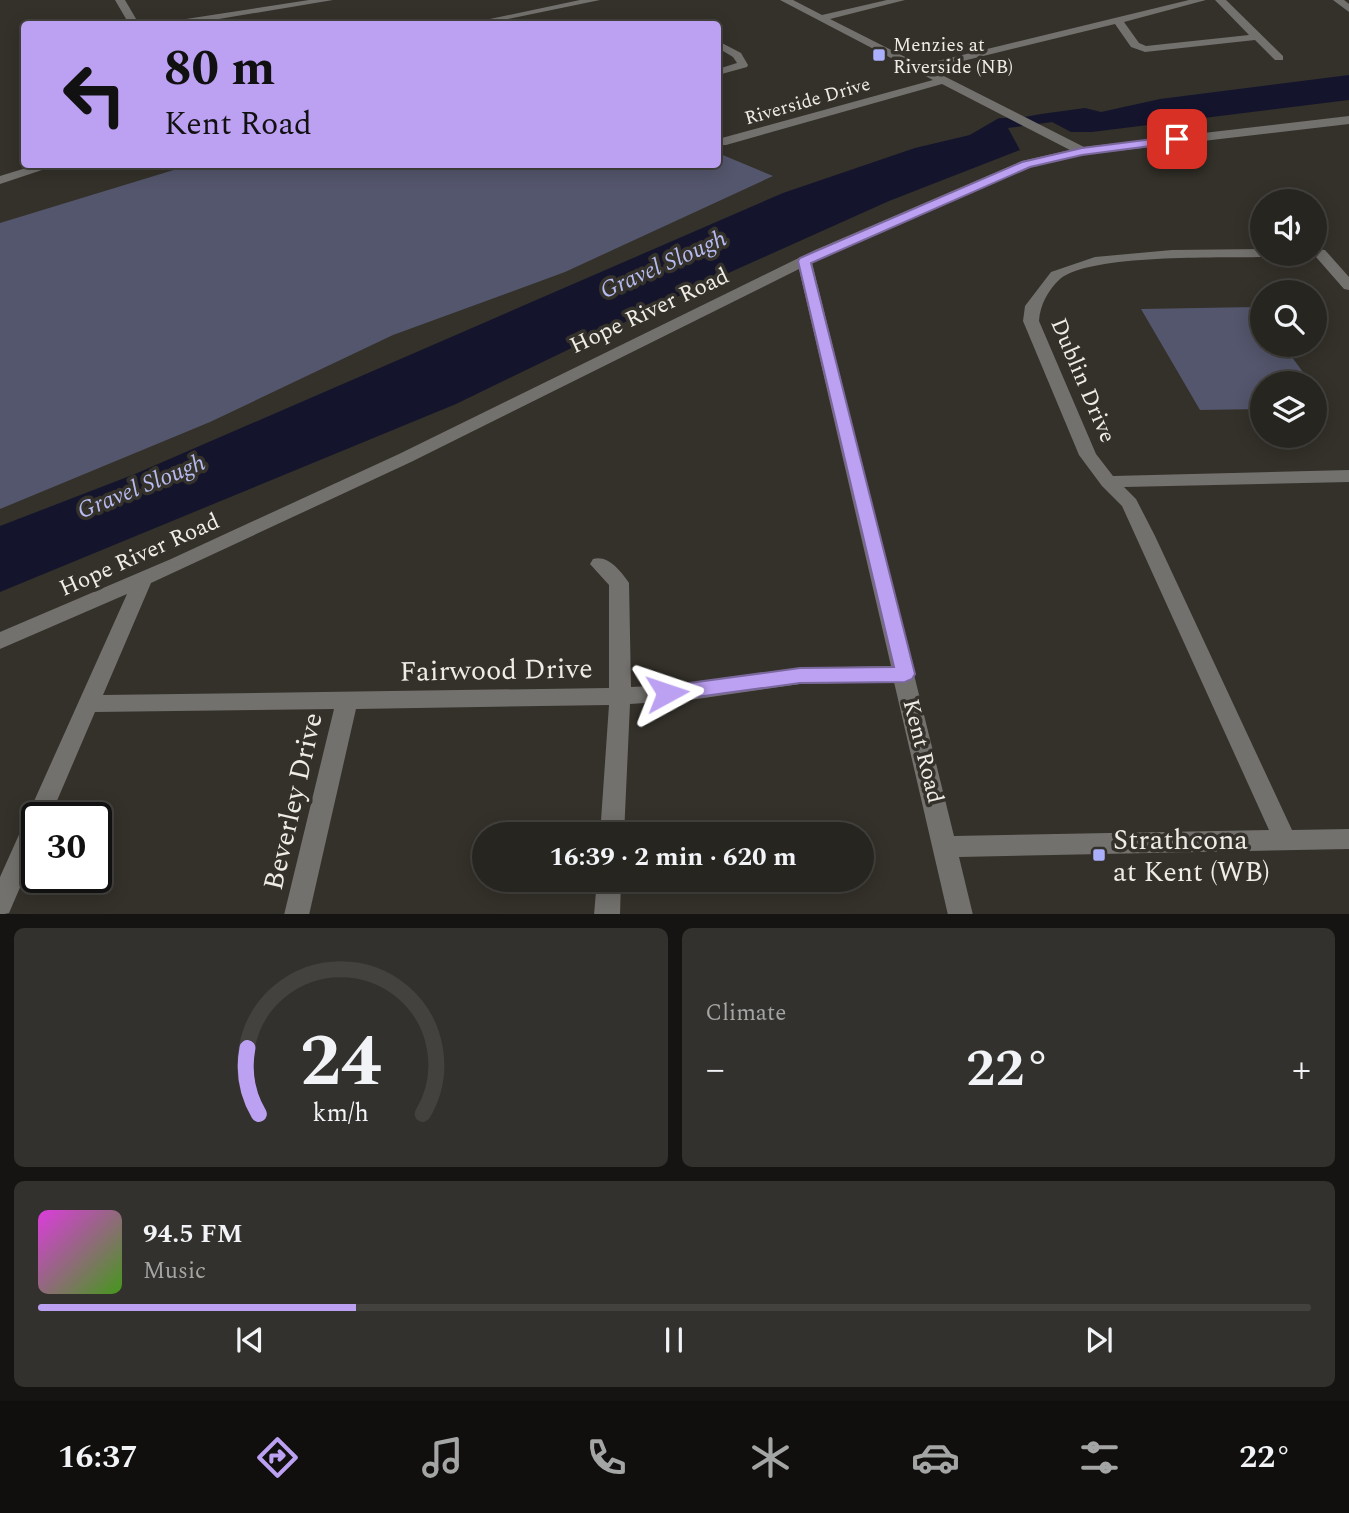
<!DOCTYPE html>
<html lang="en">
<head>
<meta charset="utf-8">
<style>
  :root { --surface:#272520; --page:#33312d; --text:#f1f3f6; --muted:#a4a5a5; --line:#43423e; --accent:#bca0f2 }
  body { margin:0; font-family:Spectral,serif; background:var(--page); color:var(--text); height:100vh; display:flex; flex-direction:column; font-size:26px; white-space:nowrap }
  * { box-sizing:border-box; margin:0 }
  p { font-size:23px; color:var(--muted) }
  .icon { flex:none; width:38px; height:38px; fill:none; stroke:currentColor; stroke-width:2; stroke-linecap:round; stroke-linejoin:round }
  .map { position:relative; height:914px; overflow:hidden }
  .sheet { display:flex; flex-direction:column; gap:14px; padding:14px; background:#151412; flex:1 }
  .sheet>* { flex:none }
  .hud { position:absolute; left:21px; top:21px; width:700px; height:147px; border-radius:7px; box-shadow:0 4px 18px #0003,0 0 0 2px var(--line); background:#bca0f2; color:#111; overflow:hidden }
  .buttons { position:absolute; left:1250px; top:189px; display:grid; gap:14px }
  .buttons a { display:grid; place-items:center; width:77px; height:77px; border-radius:50%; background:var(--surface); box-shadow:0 4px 18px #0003,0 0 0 2px var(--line); font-size:35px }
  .speed { position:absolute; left:21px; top:802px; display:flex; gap:14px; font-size:35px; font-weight:700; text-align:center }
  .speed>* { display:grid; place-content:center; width:91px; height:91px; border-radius:50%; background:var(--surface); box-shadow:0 4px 18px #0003,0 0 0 2px var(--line); line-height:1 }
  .speed .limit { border:4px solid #111; border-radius:10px; background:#fff; color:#111 }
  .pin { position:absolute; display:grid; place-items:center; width:60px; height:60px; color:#fff; margin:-30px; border-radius:14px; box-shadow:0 4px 10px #0006 }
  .me { position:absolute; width:77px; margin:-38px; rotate:85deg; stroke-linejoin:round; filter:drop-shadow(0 0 5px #0008) }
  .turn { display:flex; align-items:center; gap:24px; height:147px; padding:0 28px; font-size:32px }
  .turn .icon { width:91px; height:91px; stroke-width:2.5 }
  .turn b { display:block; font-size:49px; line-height:60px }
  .big { font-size:52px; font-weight:700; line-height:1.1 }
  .sheet .widget { flex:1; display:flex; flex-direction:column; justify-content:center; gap:10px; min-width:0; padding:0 24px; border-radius:10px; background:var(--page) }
  .sheet .dial { align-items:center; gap:0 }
  .dial svg { height:182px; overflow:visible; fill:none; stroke:var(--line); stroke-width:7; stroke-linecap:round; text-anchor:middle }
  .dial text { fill:var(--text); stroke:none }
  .song { display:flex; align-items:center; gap:21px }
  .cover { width:84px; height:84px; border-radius:10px; background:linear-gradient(135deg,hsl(300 70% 55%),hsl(100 70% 35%)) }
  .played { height:7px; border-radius:4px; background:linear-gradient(90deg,var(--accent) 25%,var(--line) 25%) }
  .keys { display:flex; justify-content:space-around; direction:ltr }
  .heat { display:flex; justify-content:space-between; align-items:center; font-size:38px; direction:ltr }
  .sheet .tiles { flex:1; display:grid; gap:14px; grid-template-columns:1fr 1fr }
  .widget:last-child { grid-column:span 2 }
  .trip { position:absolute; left:472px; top:822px; width:402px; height:70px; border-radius:35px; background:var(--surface); box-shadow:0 4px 18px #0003,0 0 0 2px var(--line); font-weight:700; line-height:70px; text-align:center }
  .tab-bar { display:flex; height:112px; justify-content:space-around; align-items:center; background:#100f0d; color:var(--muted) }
  .tab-bar .icon { width:49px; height:49px }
  .tab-bar .active { color:var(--accent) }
  .tab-bar b { font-size:32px; color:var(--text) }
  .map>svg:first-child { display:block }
</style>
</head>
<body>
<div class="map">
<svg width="1349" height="915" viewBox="0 0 1349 915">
  <rect width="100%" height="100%" fill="#34312a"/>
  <path fill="#54566d" d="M718,153L773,176L565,272L393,335L210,422L0,509V223L190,165L718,164Z
    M1256,307L1262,315V345H1283L1311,383H1262V409L1200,410L1141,309Z"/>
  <path fill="#14152d" d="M1349,75V100L1092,132H1071L1052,122L1008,128L1020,150L889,201L704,284L456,404L0,592V526L135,474L783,193L915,148L974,134L997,122L1041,114L1085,108L1101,112L1160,99Z"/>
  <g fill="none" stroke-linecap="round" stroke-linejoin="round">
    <path stroke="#14152d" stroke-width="3.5" d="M968,138L999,120L1017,119"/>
    <path fill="#73716d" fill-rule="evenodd" d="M115,0H125L139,24H129Z
      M309,0H333L189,24H168L173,21Z
      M580,0H600L484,24H466Z
      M780,0H793L822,15L887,0H905L830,19L921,65L1189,0H1206L1124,22L1139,43L1146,46L1249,35L1215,0H1226L1283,56V60H1275L1255,40L1145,52L1131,47L1115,24L930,69L1084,147L1349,116V124L1082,155L1030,167L812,263L954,836L1269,830L1122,506L1102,486L1079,455L1023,321L1025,306L1051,272L1095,257L1172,250L1262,249V254H1269L1262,257C1221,258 1089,254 1060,279C1048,290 1040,305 1039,321L1096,454L1113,476L1349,470V482L1124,487L1136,499L1155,536L1292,830L1349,829V849L959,857L973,915H948L894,682L800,684L690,700L630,704L624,835H600L609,705L356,709L309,915H284L334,709L95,712L50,817H37V848L9,913L0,915V877L127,594L0,649V632L171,559L399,454L815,250L1022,161L1070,150L942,84L726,145H718V139L933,80ZM799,269L891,666L800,668L690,684L631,687L629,583C621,571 608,555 593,559L590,564L609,585V688L103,695L151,583L411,462Z
      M1333,0H1344L1349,4V12Z
      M718,41L741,53L748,65L747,67L718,75V69L737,63L733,57L718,48Z
      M39,164H60L0,184V176Z
      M1314,249L1325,250L1349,277V290L1344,289L1316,257L1309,256L1307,254H1314Z
      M597,880H621L620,915H594Z"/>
  </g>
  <path fill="#bca0f2" stroke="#7a689d" stroke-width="2" d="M1177,136L1183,139L1181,142L1082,155L1030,167L811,263L915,674L912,679L905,682L800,683L667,701L660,699L657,693L660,688L667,686L800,668L894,667L798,261L800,258L1022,162L1082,148Z"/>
  <g fill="#aab0fb" stroke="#34312a" stroke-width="2.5">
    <rect x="872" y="48" width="14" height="14" rx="3.5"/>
    <rect x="1092" y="848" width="14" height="14" rx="3.5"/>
  </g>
  <g text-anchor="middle" stroke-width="7" stroke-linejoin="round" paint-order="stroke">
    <g font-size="19" fill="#eeece7" stroke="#34312a" text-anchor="start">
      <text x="893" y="51">Menzies at<tspan x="893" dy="22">Riverside (NB)</tspan></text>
    </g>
    <g font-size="19" fill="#eeece7" stroke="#34312a">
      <text transform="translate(807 100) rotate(-16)" y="7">Riverside Drive</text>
    </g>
    <g font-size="23" fill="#eeece7" stroke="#34312a">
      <text transform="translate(649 310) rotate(-25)" y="8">Hope River Road</text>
      <text transform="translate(1084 380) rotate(67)" y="8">Dublin Drive</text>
      <text transform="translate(139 554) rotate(-24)" y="8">Hope River Road</text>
      <text transform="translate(924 751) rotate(76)" y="8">Kent Road</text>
    </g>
    <g font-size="24" font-style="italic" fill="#b6bbf2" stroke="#34312a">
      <text transform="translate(663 264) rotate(-24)" y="8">Gravel Slough</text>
      <text transform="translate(141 486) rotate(-22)" y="8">Gravel Slough</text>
    </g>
    <g font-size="28" fill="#eeece7" stroke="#34312a">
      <text transform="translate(496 669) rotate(-1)" y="10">Fairwood Drive</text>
      <text transform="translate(292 801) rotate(-77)" y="10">Beverley Drive</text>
    </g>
    <g font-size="28" fill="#eeece7" stroke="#34312a" text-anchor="start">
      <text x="1113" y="849">Strathcona<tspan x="1113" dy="32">at Kent (WB)</tspan></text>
    </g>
  </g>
</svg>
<div class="buttons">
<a><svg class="icon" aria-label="sound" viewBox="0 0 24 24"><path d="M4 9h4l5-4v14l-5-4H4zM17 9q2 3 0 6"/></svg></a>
<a><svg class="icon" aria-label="search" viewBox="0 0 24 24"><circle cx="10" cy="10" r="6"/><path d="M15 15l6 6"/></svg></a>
<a><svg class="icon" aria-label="layers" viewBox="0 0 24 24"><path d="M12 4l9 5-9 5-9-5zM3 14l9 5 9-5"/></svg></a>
</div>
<div class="speed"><div class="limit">30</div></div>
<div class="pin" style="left:1177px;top:139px;background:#d93025"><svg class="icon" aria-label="arrive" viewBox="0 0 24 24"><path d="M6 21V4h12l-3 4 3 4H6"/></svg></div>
<svg class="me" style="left:667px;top:693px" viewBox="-20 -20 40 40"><path d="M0-17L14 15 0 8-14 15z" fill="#bca0f2" stroke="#fff" stroke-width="4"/></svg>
<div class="trip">16:39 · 2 min · 620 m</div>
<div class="hud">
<div class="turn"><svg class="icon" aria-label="left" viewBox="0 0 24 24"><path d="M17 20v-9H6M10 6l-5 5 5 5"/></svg><div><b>80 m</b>Kent Road</div></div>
</div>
</div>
<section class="sheet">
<div class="tiles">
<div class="widget dial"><svg viewBox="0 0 100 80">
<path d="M14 69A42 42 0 1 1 86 69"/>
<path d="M14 69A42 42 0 0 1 9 40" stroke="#bca0f2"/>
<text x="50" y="56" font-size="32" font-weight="700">24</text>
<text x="50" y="72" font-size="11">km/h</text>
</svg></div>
<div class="widget"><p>Climate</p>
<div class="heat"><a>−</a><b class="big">22°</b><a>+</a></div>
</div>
<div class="widget">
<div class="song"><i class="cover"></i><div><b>94.5 FM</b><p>Music</p></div></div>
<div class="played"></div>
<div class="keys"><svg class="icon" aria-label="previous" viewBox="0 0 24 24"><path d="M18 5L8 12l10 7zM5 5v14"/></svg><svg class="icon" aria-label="pause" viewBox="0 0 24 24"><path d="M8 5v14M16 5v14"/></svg><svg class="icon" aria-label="next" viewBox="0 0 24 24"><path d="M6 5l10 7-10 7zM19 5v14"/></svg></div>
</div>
</div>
</section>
<nav class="tab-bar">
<b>16:37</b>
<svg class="icon active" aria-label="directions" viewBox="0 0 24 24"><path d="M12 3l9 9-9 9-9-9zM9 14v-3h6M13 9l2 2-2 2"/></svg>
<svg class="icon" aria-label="music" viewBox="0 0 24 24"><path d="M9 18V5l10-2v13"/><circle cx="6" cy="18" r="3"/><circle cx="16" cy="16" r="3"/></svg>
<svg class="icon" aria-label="phone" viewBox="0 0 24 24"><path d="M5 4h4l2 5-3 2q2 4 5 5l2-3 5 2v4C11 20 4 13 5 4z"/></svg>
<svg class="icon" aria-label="climate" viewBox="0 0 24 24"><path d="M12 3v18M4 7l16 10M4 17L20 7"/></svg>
<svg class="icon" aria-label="car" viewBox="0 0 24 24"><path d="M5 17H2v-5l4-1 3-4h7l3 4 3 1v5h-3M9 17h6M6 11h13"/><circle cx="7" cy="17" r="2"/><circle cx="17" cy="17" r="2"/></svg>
<svg class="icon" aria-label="filters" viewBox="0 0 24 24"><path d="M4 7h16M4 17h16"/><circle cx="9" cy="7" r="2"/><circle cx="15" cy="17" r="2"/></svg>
<b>22°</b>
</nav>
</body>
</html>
